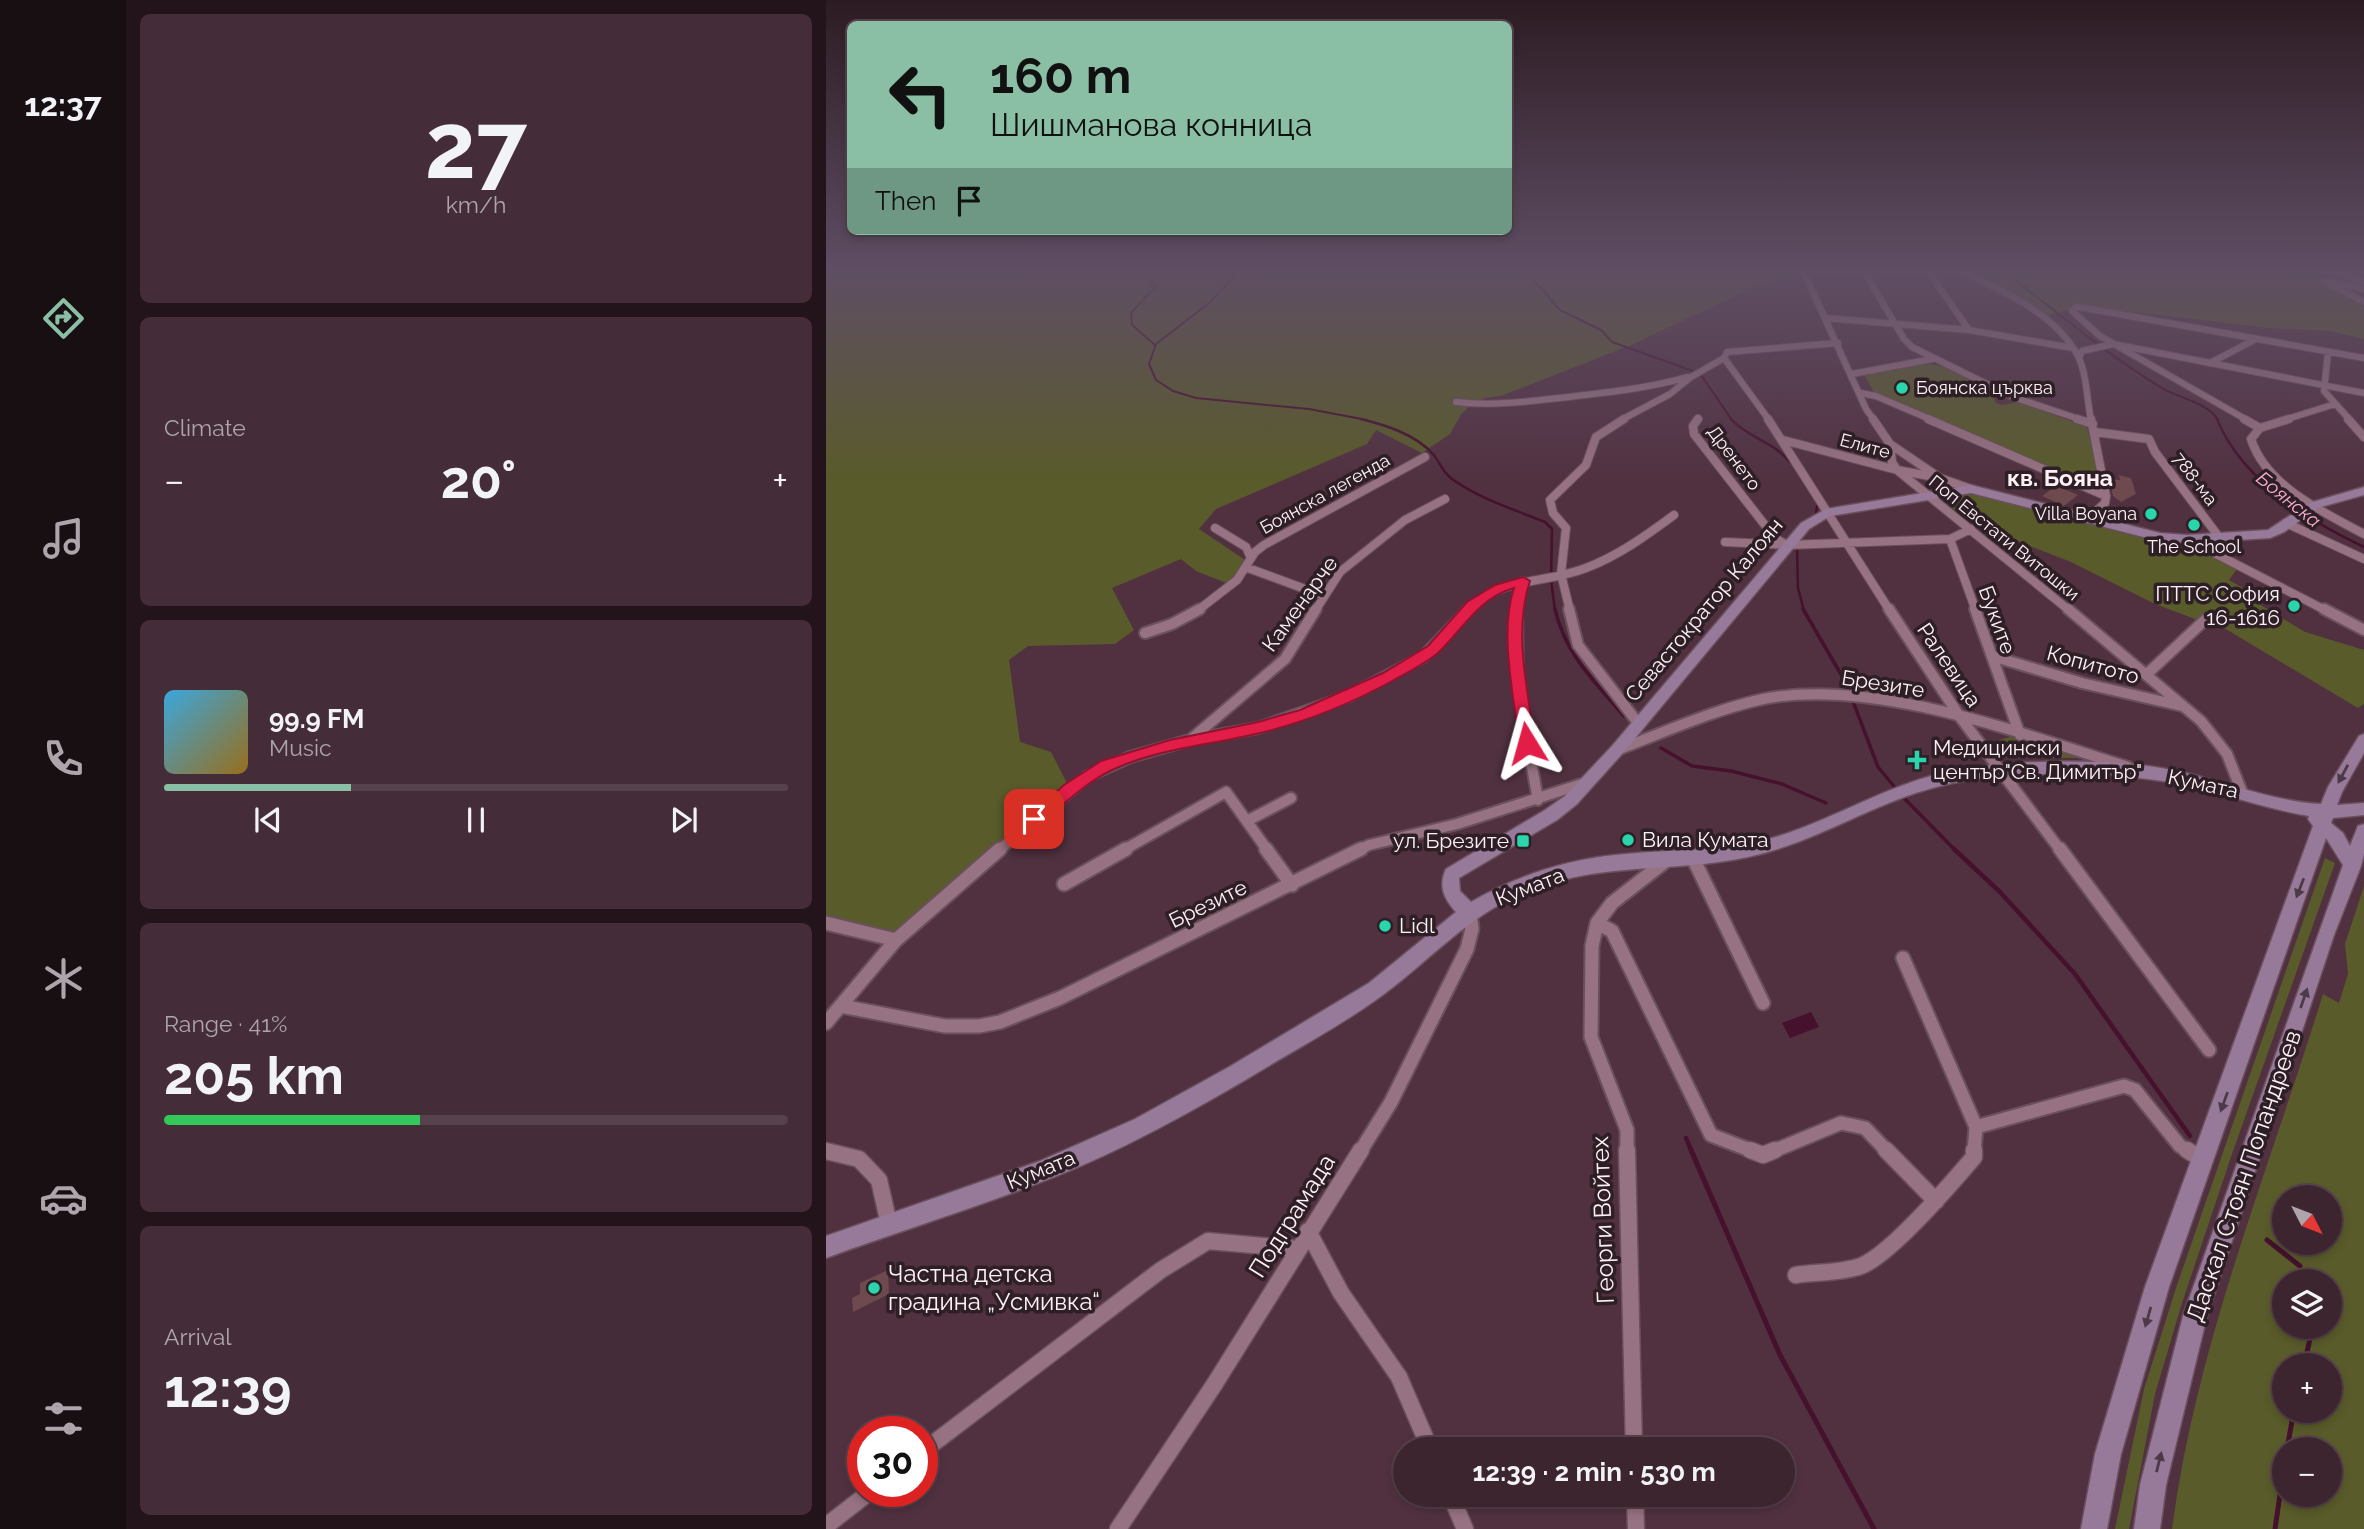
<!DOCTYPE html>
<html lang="en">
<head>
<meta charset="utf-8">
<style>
  :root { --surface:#3d2530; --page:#442d38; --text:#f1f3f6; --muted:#ada5ab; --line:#56424c; --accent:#8abfa5 }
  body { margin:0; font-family:Raleway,sans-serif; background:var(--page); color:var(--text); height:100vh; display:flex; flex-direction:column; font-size:26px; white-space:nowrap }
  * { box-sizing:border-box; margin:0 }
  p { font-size:23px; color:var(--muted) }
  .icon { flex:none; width:38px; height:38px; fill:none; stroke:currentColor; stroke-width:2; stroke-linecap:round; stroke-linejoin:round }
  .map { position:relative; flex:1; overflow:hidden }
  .sheet { display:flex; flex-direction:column; gap:14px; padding:14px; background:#22141a; width:700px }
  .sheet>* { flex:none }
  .top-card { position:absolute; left:21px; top:21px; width:665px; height:214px; border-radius:10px; box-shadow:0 4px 10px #0003,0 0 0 2px var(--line); background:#8abfa5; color:#111; overflow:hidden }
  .needle { width:46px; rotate:132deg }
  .buttons { position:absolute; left:1446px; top:1185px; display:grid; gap:14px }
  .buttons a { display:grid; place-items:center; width:70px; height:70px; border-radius:50%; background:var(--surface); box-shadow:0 4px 10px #0003,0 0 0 2px var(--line); font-size:35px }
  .speed { position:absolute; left:21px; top:1416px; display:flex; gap:14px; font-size:35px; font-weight:700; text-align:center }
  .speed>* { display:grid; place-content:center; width:91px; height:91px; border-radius:50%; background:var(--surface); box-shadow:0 4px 10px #0003,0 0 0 2px var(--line); line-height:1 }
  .speed .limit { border:10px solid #d22; background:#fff; color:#111 }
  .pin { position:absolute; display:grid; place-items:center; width:60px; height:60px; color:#fff; margin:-30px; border-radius:14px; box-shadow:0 4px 10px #0006 }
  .me { position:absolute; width:77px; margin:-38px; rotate:352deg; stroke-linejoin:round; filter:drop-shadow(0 0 5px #0008) }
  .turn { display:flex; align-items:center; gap:24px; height:147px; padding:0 28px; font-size:32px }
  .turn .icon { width:91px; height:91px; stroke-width:2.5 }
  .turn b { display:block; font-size:49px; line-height:60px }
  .then { display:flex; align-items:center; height:66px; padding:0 28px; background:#0003; gap:14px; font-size:26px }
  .big { font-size:52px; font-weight:700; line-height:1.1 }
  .sheet .widget { flex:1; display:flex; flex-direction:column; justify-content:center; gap:10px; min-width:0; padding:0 24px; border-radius:10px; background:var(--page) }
  .sheet .dial { align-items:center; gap:0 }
  .dial b { font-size:91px; line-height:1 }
  .song { display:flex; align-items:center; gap:21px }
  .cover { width:84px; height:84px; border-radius:10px; background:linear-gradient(135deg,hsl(200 70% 55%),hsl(40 70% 35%)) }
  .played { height:7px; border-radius:4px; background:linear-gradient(90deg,var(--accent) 30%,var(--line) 30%) }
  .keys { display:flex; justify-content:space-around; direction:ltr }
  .heat { display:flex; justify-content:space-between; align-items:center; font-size:38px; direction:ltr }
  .charge { height:10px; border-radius:5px; background:linear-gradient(90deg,#34c759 41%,var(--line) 0) }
  .trip { position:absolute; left:567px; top:1437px; width:402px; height:70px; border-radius:35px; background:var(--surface); box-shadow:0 4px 10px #0003,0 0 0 2px var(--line); font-weight:700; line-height:70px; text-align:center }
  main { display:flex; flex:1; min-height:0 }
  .menu { display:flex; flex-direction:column; width:126px; justify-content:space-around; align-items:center; background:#180f13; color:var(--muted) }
  .menu .icon { width:49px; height:49px }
  .menu .selected { color:var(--accent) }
  .menu b { font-size:32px; color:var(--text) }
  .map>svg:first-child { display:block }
</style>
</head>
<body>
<main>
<nav class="menu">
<b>12:37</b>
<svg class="icon selected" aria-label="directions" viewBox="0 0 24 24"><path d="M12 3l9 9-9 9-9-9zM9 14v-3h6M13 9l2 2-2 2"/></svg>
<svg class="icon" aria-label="music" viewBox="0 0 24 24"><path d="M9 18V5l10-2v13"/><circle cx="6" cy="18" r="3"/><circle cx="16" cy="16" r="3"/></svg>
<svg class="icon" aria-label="phone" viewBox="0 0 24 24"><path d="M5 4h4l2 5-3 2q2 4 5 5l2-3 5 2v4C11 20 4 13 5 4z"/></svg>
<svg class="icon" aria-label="climate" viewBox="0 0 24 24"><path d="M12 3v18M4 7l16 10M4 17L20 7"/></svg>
<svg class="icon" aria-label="car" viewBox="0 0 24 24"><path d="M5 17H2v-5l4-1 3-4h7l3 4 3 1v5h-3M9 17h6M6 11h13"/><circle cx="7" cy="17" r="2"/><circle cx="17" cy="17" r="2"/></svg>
<svg class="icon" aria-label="filters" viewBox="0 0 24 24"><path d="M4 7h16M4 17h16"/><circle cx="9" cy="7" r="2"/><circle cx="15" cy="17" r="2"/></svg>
</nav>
<section class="sheet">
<div class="widget dial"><b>27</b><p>km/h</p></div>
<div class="widget"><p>Climate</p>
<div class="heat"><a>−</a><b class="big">20°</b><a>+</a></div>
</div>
<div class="widget">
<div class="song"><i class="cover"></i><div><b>99.9 FM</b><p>Music</p></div></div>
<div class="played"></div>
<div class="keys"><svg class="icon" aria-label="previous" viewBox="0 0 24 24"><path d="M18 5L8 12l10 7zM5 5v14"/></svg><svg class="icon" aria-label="pause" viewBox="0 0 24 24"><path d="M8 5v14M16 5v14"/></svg><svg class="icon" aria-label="next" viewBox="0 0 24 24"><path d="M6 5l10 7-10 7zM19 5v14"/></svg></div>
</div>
<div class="widget"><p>Range · 41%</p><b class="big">205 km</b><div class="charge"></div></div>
<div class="widget"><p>Arrival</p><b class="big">12:39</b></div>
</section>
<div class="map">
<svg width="1538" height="1529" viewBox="0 0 1538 1529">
  <rect width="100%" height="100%" fill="#513140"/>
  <path fill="#595b2a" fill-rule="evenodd" d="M0,268H972L973,275L926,288L805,345L675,396L659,398L646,404L636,413L624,434L596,453L550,430L541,444L390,509L373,529L419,560L403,584L370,571L355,559L286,588L308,630L289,644L202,646L183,660L194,742L225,752L244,789L70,940L0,919Z
    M1130,268H1491L1510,275L1495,282L1538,304V339L1503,331L1443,328L1256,306L1216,317Z
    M1099,363L1121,367L1161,383L1170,403L1176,405L1193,402L1261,427L1274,482L1263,478L1247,481L1223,467L1075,405L1048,392L1037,373Z
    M1137,494L1165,496L1296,533L1366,546L1411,569L1403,580L1422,591L1420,596L1479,632L1538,650V704L1532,708L1388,622L1385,625L1329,604L1245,562L1160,529L1130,512L1119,501L1123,496Z
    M1184,737L1259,758H1173L1163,743Z
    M1499,858L1509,863L1406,1154L1356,1303L1329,1394L1303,1529H1289L1318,1389L1351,1285Z
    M1538,886V1529H1346C1370,1345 1443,1170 1497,994L1513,1003L1522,974L1519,944ZM1458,1197H1503V1242H1458ZM1458,1281H1503V1326H1458ZM1458,1365H1503V1410H1458ZM1458,1449H1503V1494H1458Z"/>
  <path fill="#45112d" d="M985,1012L993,1027L964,1038L956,1023Z"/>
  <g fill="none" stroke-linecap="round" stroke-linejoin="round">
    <path stroke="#45112d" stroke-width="2" d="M310,268L330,286L305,313L306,325L329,345
      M416,268L382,304L330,344L323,364L330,380L347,391L370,398L483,409L541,420
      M690,268L706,278L734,310L775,330L786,342L867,371
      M1164,268L1183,275C1233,314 1282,355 1336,388C1352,398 1383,403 1392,420
      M1473,268L1510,280
      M875,375L906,420"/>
    <path stroke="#45112d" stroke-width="2.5" d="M535,419C559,425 589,434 607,454C614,462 616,472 626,479C654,499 687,509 719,522L726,529L725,579L729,611
      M905,419C922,438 948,442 964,462
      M1391,419C1415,479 1481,520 1538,547
      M990,512L992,503
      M971,549L972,588L978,611"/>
    <path stroke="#45112d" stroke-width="3.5" d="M729,609C739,654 769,682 798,716
      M977,609L1020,683L1052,767L1071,790
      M835,748L866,766L905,771L956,784L1000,803
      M1076,796L1130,851"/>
    <path stroke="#45112d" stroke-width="4.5" d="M1128,849L1174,892L1249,974L1364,1136
      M860,1138L866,1152"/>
    <path stroke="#45112d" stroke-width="5" d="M865,1150L954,1355L1048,1529
      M1441,1240L1474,1266
      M1478,1365L1487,1326
      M1461,1449L1468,1410
      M1449,1529L1458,1467"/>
  </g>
  <path fill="#6e494d" d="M1293,475L1305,478L1310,494L1295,502L1287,496L1283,479L1294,480Z
    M1231,485L1234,487L1252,495L1238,506L1216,496Z
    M1175,744L1203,747L1205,756L1177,753Z
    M62,1270L63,1294L27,1312L26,1298L34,1294V1283Z"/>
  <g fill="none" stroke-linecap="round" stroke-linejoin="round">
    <g stroke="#6a505c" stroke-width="8">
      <path id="minor-far4" d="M976,268L1040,409L1048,420
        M1036,268L1078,339L1086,347L1187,397L1256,420
        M1100,268L1143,330
        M1130,268C1172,289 1229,312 1252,356C1261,374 1261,401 1265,420
        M1506,271L1538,282
        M1503,281L1538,289
        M1500,282L1538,302
        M1000,318L1143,330L1247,348
        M1502,352L1498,391L1524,420
        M898,358L943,420
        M1253,358L1256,351L1287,344L1538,393
        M1384,363L1430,339
        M1026,374L1106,359
        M1035,393L1050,396L1106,420
        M630,402C665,406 698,402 733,398C777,393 819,389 862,377
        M795,420L844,394L865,377L898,358L901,352L1012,343
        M871,420L872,418
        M1421,420L1274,336L1246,311L1250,307L1259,308L1538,358
        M1458,420L1509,404"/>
    </g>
    <g stroke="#6a505c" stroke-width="10">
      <path id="minor-far3" d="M872,419L867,426L868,434L949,538L959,544
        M942,419L1064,611
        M1047,419L1064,444L1066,462L1071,470L1244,611
        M1102,419L1280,496
        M1251,419L1267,424
        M1418,419L1434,428L1425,439C1440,486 1497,512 1538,534
        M1522,419L1538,437
        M1434,428L1463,419
        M1269,432L1323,439L1329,452L1393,537
        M957,440L1071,470L1114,478
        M1064,444L1114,478L1145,489
        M1262,519L1279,503L1280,496L1265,419
        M1460,523L1538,559
        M389,528L420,547L424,556
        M1145,529L1124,539L1150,611
        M1361,539L1501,611
        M899,542L962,545L1124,539
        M422,568L498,596
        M371,611L411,580L429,552L438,545L599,457
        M489,611L514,572L579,520L619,499
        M641,611C679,575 716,585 760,568C792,556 821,535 848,515
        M690,611L697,581
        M744,611L735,574L740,528L727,513L724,500L760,465L770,437L798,419"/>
    </g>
    <g stroke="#6a505c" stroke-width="14">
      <path id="minor-far2" d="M691,609L692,689L712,800
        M743,609L752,645L812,723
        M1063,609L1134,717L1235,851
        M1149,609L1194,735
        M1242,609L1375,721L1401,754L1416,792
        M1498,609L1538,630
        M319,633L346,624L374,609
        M1166,656L1256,683L1356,706
        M1321,674L1380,619
        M364,740L459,659L490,609
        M791,750C839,732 887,710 937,699C1046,677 1197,734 1302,767
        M421,821L465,798
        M172,851L262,776L304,757L364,740L432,728L523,696L597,657L643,609
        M296,851L400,792L442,851
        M531,851L543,845L631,824L759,783"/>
    </g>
    <g stroke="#6a505c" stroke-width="17">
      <path id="minor-far1" d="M440,849L466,885
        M1234,849L1383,1050
        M866,856L937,1003
        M238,884L300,849
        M0,923L70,940
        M771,923L786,931L885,1135L929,1152
        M1077,958L1150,1127L1148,1152
        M15,1006L119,1026H153L174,1022L234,998L535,849
        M0,1023L70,940L174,849
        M1150,1127L1298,1086L1309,1090L1354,1146L1364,1152
        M0,1151L3,1152
        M534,1152L565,1102L641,949L646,929L644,913
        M801,1152V1130L765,1037L766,946L771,923L786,903L841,860
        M945,1152L1015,1123L1039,1128L1062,1152"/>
    </g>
    <g stroke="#6a505c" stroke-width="19">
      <path id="minor" d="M801,1150L808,1449
        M924,1150L937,1155L949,1150
        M1060,1150L1110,1201
        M1361,1150L1377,1160
        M0,1151L33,1159L53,1180L63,1224
        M482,1231L515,1293L573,1377L604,1449
        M970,1275C990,1272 1016,1273 1035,1266C1065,1254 1125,1184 1148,1157V1150
        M96,1452L335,1270L382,1241L471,1249
        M624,1494L639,1529
        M809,1494L810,1529
        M0,1526L45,1491
        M292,1529L388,1385L535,1150"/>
    </g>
    <g stroke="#6a505c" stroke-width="3">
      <path id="secondary" d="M1145,485L1334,533L1361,535L1442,530L1483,503L1538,487V495L1491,508L1458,532L1444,538L1361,543L1333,541L1145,493L1004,516L983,529L796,754L751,804L731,820L633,878L634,891L645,902C688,877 739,860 789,855C831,850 874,851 916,845C989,833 1052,786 1125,771C1183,759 1287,758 1346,770C1396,780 1444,801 1495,804L1502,787L1533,736L1538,734V753L1516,792L1511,805L1538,803V815L1507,818L1505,823L1517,833L1524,846L1532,826L1538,824V854L1535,866L1508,935L1381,1316L1340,1485L1334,1529H1308L1314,1485L1357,1316L1517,865L1500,838L1343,1287L1295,1454L1281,1529H1255L1269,1454L1319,1287L1487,826L1482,819L1483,816C1435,808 1390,790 1343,782C1279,771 1172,770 1110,787C1045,804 989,843 922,857C843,874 771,860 693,895C640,918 604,960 558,994C515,1026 466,1051 421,1079C368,1110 314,1140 257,1165C173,1201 85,1227 0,1258V1236L214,1161L309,1119L403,1067L543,983L630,912C618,899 612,886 620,869L719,810L739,796L786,746L975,523L1000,509Z"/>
    </g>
    <use href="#minor-far4" stroke="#977282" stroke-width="6"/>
    <use href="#minor-far3" stroke="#977282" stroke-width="8"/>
    <use href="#minor-far2" stroke="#977282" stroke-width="10"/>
    <use href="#minor-far1" stroke="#977282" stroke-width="13"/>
    <use href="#minor" stroke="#977282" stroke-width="16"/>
    <use href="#secondary" fill="#977a99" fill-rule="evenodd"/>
  </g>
  <defs><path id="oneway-solid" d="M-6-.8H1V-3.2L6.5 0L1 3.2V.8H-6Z" transform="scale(1.75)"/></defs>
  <g fill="#4d3a48">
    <use href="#oneway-solid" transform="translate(1517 774) rotate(118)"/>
    <use href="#oneway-solid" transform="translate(1474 888) rotate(111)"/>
    <use href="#oneway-solid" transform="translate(1478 998) rotate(-71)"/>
    <use href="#oneway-solid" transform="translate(1398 1102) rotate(110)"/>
    <use href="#oneway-solid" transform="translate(1322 1317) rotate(106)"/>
    <use href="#oneway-solid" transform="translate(1333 1462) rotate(-76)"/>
  </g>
  <linearGradient id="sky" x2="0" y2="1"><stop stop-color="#2d1b23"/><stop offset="0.56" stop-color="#5f4e64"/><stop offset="1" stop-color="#5f4e64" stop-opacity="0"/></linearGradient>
  <rect width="1538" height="482" fill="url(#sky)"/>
  <path fill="#e11d48" stroke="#92132f" stroke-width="2" d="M697,577L704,581C687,632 702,691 709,743L706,747H695L693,743C688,696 673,632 688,588C653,598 638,628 613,652C601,663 582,672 568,680C526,703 477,723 430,734C383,745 330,749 286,770C259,783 237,805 214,824H203L200,819L238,785L275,761L344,740L432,722L474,710L557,673L602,646L641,602L669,585Z"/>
  <g fill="#2ad5ac" stroke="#2d1f25" stroke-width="2.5">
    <circle cx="1076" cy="388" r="7"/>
    <circle cx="1325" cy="514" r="7"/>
    <circle cx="1368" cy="525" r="7"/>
    <circle cx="1468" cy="606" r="7"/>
    <path d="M1087.5 749.5h7v7h7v7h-7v7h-7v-7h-7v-7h7z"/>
    <circle cx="802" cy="840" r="7"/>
    <rect x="690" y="834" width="14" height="14" rx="3.5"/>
    <circle cx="559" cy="926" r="7"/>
    <circle cx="48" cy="1288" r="7"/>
  </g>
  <g text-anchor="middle" stroke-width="7" stroke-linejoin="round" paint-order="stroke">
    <g font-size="18" fill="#fef1f6" stroke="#2d1f25" text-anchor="start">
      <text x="1090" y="394">Боянска църква</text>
      <text x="1311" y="520" text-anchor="end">Villa Boyana</text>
      <text x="1368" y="553" text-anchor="middle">The School</text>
    </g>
    <g font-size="18" fill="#fef1f6" stroke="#2d1f25">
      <text transform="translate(1039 446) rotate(15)" y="6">Елите</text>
      <text transform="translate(908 458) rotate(53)" y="6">Дренето</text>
      <text transform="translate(1369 479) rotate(53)" y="6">788-ма</text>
      <text transform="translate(499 494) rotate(-29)" y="6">Боянска легенда</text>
      <text transform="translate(1178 538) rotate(39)" y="6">Поп Евстати Витошки</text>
    </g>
    <g font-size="19" font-style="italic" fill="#f9b0d0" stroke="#2d1f25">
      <text transform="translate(1463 499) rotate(39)" y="7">Боянска</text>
    </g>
    <g font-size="21" fill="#fef1f6" stroke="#2d1f25" text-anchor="start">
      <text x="1454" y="601" text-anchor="end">ПТТС София<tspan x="1454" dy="24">16-1616</tspan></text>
      <text x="1107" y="755">Медицински<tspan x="1107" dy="24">център"Св. Димитър"</tspan></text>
      <text x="816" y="847">Вила Кумата</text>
      <text x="683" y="848" text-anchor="end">ул. Брезите</text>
      <text x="573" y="933">Lidl</text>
    </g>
    <g font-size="21" fill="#fef1f6" stroke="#2d1f25">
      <text transform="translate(474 604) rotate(-54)" y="7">Каменарче</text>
      <text transform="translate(878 610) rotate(-50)" y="7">Севастократор Калоян</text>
      <text transform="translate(1171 620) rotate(70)" y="7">Буките</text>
      <text transform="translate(1123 665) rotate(56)" y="7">Ралевица</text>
      <text transform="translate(1267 665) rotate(15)" y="7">Копитото</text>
      <text transform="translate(1057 684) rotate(9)" y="7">Брезите</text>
      <text transform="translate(1377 784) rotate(12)" y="7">Кумата</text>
      <text transform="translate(704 887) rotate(-21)" y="7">Кумата</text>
      <text transform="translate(382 904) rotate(-26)" y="7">Брезите</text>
      <text transform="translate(215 1170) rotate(-22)" y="7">Кумата</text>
    </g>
    <g font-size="23" font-weight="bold" fill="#fef1f6" stroke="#2d1f25">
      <text x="1234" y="486">кв. Бояна</text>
    </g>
    <g font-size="24" fill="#fef1f6" stroke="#2d1f25">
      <text transform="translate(1418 1176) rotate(-71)" y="8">Даскал Стоян Попандреев</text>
      <text transform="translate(466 1216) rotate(-58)" y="8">Подграмада</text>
      <text transform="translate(777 1220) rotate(-92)" y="8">Георги Войтех</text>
    </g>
    <g font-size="24" fill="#fef1f6" stroke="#2d1f25" text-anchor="start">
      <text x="62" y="1282">Частна детска<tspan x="62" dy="28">градина „Усмивка“</tspan></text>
    </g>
  </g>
</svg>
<div class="buttons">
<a><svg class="needle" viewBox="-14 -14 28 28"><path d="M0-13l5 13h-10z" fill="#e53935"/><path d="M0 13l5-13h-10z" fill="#ada5ab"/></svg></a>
<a><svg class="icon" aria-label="layers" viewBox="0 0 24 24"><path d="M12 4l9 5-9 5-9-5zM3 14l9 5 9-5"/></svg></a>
<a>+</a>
<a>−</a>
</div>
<div class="speed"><div class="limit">30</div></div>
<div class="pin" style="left:208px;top:819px;background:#d93025"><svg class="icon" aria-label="arrive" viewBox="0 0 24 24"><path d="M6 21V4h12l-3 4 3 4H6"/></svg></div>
<svg class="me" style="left:701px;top:743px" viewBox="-20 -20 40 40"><path d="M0-17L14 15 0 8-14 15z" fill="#e11d48" stroke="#fff" stroke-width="4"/></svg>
<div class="trip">12:39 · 2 min · 530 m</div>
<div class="top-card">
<div class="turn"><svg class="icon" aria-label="left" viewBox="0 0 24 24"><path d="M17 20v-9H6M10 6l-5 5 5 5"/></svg><div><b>160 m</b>Шишманова конница</div></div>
<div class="then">Then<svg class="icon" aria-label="arrive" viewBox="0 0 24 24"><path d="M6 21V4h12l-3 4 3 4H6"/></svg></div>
</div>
</div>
</main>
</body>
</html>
